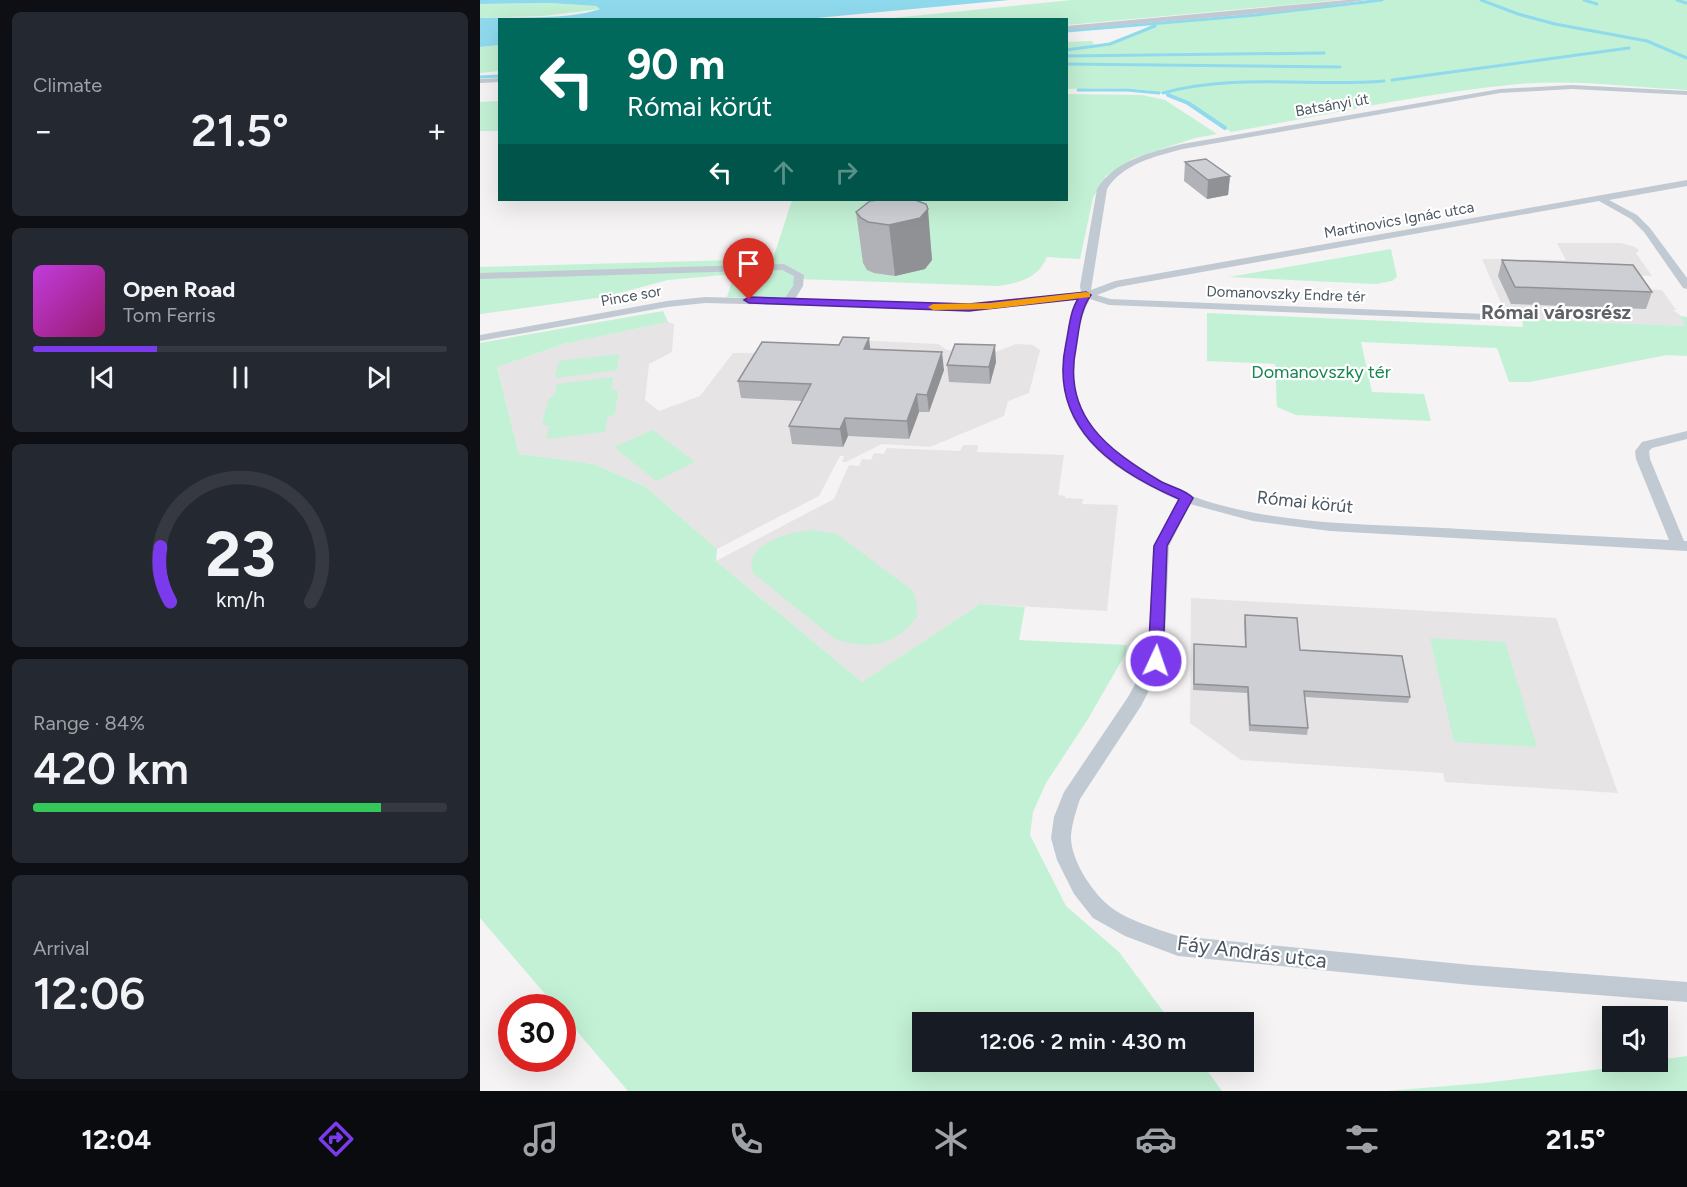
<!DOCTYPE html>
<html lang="en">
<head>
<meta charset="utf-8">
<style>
  :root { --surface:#171b24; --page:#242831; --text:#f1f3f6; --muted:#9ea1a6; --line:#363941; --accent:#7c3aed }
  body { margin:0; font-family:Figtree,sans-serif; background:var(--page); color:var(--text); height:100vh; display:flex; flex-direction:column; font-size:22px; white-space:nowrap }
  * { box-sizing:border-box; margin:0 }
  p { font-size:20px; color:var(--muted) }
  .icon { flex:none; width:33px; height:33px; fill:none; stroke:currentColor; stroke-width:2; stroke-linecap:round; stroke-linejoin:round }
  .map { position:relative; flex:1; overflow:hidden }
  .details { display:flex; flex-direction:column; gap:12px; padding:12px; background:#0d0f14; width:480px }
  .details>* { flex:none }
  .guide { position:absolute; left:18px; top:18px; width:570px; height:183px; border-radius:0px; box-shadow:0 6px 24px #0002; background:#00695c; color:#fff; overflow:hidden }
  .controls { position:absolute; left:1122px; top:1006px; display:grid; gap:12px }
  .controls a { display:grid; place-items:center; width:66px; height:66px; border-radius:0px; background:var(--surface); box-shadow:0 6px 24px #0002; font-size:30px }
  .speed { position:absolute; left:18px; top:994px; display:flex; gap:12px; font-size:30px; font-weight:700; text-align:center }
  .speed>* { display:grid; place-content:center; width:78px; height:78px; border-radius:50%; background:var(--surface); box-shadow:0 6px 24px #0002; line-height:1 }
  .speed .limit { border:9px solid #d22; background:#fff; color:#111 }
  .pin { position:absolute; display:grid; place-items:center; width:51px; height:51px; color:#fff; margin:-62px -26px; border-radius:50% 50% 50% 0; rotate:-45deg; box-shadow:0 0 6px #0007 }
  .pin .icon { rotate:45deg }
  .me { position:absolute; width:66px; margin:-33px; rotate:3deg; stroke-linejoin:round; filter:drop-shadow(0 0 4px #0008) }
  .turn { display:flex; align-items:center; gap:21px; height:126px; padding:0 30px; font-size:27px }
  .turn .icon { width:78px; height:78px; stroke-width:2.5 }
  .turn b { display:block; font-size:42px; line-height:51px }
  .lanes { display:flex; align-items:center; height:57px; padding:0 30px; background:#0003; justify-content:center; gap:30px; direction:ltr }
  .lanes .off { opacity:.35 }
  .big { font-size:45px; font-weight:600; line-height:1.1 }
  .details .widget { flex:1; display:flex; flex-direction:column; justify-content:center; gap:9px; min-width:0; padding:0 21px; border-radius:9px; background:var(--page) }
  .details .dial { align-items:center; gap:0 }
  .dial svg { height:156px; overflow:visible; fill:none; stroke:var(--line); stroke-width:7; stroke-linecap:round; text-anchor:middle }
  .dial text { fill:var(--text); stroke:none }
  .song { display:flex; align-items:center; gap:18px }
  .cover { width:72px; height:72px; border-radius:9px; background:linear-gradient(135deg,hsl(290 70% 55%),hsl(320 70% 35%)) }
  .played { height:6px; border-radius:3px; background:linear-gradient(90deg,var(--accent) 30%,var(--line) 30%) }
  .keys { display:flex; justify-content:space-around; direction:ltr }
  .heat { display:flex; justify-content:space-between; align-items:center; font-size:33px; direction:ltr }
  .charge { height:9px; border-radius:4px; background:linear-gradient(90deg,#34c759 84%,var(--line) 0) }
  .trip { position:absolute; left:432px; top:1012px; width:342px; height:60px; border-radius:0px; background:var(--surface); box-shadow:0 6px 24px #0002; font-weight:600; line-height:60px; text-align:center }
  .menu { display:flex; height:96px; justify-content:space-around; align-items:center; background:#090b0e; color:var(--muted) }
  .menu .icon { width:42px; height:42px }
  .menu .current { color:var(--accent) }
  .menu b { font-size:27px; color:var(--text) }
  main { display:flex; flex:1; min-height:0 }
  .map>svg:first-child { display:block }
</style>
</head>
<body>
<main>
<section class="details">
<div class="widget"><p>Climate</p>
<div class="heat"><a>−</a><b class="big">21.5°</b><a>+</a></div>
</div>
<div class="widget">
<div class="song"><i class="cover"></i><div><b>Open Road</b><p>Tom Ferris</p></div></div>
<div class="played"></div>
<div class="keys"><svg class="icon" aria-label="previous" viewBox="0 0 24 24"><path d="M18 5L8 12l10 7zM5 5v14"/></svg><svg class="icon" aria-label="pause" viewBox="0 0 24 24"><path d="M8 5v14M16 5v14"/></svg><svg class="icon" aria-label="next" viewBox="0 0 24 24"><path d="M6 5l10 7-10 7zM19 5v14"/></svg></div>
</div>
<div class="widget dial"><svg viewBox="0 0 100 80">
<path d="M14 69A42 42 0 1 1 86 69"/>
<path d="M14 69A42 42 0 0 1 9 41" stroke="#7c3aed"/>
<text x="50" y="56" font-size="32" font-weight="700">23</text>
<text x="50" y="72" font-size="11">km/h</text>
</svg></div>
<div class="widget"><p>Range · 84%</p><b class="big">420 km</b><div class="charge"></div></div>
<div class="widget"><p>Arrival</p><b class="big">12:06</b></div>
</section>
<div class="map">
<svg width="1207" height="1091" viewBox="0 0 1207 1091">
  <rect width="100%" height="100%" fill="#f5f3f3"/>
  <path fill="#e6e4e5" d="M1077,243H1141L1155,247L1159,250L1156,253L1172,276L1148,275L1157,289L1182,290L1196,310H1192L1199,314L1207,326L1042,319L1038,310H1024L1002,259L1086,260Z
    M188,322L194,324L192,352L169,364L165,400L179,411L220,396L253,353L344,352L374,340L458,344L467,350L513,353L536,344L553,345L560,350L549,393L528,401L524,416L450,447L402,444L366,462H362L364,456H360L339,496L237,549L166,487L114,464L39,454L17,367L84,344Z
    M483,445H498L497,452L584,455L578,495L585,496V498L603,499L602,504L638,505L627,611L500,604L382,682L236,561L354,499L369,465L379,466L382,459L391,460L394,453L404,454L407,448L480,451Z
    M711,598L1076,618L1138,793L965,782L963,773L761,760L710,723Z"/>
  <path fill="#c3f1d5" d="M592,0H862L587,25L586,20H392Z
    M892,0H1207V90C1151,87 1094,79 1039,84C942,93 846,115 751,132C733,120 715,103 695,97C661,85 622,89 587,89V42L612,41L614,44L597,49L638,41L678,22L778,14Z
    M69,3L116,6L120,9L63,16L0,18V4Z
    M19,45V71L0,73V47Z
    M587,94L662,95L685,100L737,134L715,138L654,158L626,176L613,198L600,259L567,257C558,278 540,283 518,286L318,279L304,299L247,297L254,274L188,280L124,297L0,314V267L293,259L312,200H586Z
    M19,101V131H0V102Z
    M911,249L917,277L912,281L896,284L749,277Z
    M183,311L188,322L84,344L17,367L39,454L114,464L166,487L237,549L236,561L382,682L500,604L545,607L539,640L647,645L646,653L608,719L566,783L553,812L550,835L586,906L639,952L692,1023H442V1062H721L742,1091H148L83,1015L82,1008H77L0,918V343Z
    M727,313L1043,327L1042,319L1206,326L1200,316L1207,317V356L1187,355L1050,382H1029L1017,348L881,342L892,392L944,394L951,421L816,415L797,407L795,364L727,361Z
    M139,354L137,370L75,378L79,361Z
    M133,377L131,388L138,391L135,414L127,418L125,432L66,439L69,426L62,424L68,400L75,394L77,384Z
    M173,430L215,462L176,481L134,447Z
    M331,530L357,534L433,591L437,604V617C415,646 389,650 355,639L273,573C262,544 310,532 331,530Z
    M950,638L1025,642L1057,747L974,742Z
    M1207,1056V1091H907L1004,1083L1178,1062V1060Z"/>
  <path fill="#90daee" d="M0,0H529L315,20H20L19,45L0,47V18C34,17 89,20 120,9L116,6L69,3L0,4Z"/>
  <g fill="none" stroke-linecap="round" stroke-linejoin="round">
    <path stroke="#90daee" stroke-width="3" d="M1001,0L1038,14L1075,24L1167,41L1207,58
      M1104,0L1117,4
      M1197,0L1206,3
      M586,31L776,15L902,0
      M586,50L630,44L675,26
      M586,56L844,53
      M586,64L860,67
      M0,77L20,76
      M912,80L1149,48
      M598,90H647L679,93
      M683,93C756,73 830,87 904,81"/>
    <path stroke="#90daee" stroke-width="4" d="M688,95L708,103L745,128"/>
    <path fill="#c1cad2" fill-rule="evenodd" d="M867,0H886L806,11L586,30V26Z
      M20,78V82L0,83V79Z
      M1092,85L1207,91V95L1092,89L1020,93L703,149C676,156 642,164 627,189L611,290L635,281L1207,180V186L1129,200L1157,215L1170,228L1207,278V289L1203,288L1164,232L1151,219L1119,201L638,287L617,295L630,299L1006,314L1012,317L1006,320L629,305L610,299C598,320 595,347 594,370C593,399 606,422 626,442C711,530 866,522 980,529C1049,533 1119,536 1189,540L1156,459L1155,451L1162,442L1207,431V439L1172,448L1169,451L1170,459L1204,541H1207V551L850,531L773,521L710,504L689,546L684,661L661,706L600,799C596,811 592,823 591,835C590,858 610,889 627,904C645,920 675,928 698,936L991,965L1207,982V1002L991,985L698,956L645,936L613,918L594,894L577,860L571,838L574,817L584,792L648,697L668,661L673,546L698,500C632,470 570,430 585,348C588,331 590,314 599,299L489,310L225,303L187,307L0,341V335L187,301L225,297L304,299L313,286L314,276L302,270L0,279V273L304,264L324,275L323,286L315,299L489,304L601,292L600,286L617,189C635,160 671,152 702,144L1020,89Z"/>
  </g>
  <path fill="#b0b2b7" d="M705,162L750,176L748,195L727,199L704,181Z
    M446,204L452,260L445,269L415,276L394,273L387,270L383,263L376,212Z
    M1022,260L1172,292L1166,309L1031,304L1018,276Z
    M359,345L390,349L464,370L449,412H439L429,439L368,436L363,447L312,444L309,426L322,401L261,398L258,381Z
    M516,362L510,384L469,382L467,365Z
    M765,615L820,650L930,697L928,703L825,697L828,728L827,735L769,731L767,693L713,690L714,644L765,647L764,622Z"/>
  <path fill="#909195" d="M750,176L748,195L727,199L728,180Z
    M448,209L452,260L445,269L415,276L409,225Z
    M389,338L391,355L384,349Z
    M515,345L516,362L510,384L509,367Z
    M462,352L464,370L449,412L447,395Z
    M437,394L439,412L429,439L427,421Z
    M365,418L368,436L363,447L360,429Z"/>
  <path fill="#cdcfd5" stroke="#909195" stroke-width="1.5" d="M726,159L750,176L728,180L705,162Z
    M398,200H435L446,204L448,209L440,218L409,225L388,222L381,218L376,212L390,201Z
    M1022,260L1153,265L1172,292L1035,287Z
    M363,337L389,338L384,349L462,352L447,395L437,394L427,421L365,418L360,429L309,426L331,384L258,381L282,342L359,345Z
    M475,344L515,345L509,367L467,365Z
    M765,615L817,618L820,650L922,656L930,697L824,691L828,728L770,725L768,687L714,684V644L766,647Z"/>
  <path fill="#7c3aed" stroke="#51269a" stroke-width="1.5" d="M606,292L611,295C600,310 599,330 596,348C582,416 628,450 680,481C690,487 705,489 713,498L687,546L683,661L681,665H670L668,661L674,546L699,499C632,470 568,426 586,343C589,329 590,311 598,299L489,311L269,303L264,300L269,297L489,304Z"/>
  <path fill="#f59e0b" d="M606,292L610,293V297L510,309L453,310L448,307L453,304L510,303Z"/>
  <g text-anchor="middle" stroke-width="4.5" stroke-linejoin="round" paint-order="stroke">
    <g font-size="15" fill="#4a5661" stroke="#fff">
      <text transform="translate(852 105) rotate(-10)" y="5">Batsányi út</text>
      <text transform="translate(919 220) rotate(-10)" y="5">Martinovics Ignác utca</text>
      <text transform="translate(806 294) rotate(2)" y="5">Domanovszky Endre tér</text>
      <text transform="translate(151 296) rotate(-10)" y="5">Pince sor</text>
    </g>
    <g font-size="18" fill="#17864f" stroke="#fff">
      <text x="841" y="378">Domanovszky tér</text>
    </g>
    <g font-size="18" fill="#4a5661" stroke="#fff">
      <text transform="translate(825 502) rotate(6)" y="6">Római körút</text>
    </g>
    <g font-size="20" font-weight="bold" fill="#5f6368" stroke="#fff">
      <text x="1076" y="319">Római városrész</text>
    </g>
    <g font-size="21" fill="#4a5661" stroke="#fff">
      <text transform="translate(772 952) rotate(7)" y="7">Fáy András utca</text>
    </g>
  </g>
</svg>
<div class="controls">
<a><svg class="icon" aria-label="sound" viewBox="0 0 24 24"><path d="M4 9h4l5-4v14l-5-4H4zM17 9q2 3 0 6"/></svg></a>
</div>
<div class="speed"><div class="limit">30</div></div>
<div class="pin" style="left:269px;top:300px;background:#d93025"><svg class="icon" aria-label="arrive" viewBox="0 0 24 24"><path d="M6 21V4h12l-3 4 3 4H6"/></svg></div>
<svg class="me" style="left:676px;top:661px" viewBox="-20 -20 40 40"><circle r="17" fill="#7c3aed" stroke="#fff" stroke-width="3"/><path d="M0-11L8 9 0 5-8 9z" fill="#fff"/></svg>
<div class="trip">12:06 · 2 min · 430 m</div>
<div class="guide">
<div class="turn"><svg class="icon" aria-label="left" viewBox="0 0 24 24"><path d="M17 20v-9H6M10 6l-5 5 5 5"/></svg><div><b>90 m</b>Római körút</div></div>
<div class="lanes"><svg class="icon" aria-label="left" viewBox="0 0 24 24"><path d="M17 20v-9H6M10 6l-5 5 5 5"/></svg><svg class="icon off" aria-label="ahead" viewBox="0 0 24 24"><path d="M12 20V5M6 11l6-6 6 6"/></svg><svg class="icon off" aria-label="right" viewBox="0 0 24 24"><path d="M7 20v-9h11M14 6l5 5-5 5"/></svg></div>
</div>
</div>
</main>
<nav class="menu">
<b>12:04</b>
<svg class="icon current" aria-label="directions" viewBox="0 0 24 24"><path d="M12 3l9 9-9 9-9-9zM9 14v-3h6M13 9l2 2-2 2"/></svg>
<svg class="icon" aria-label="music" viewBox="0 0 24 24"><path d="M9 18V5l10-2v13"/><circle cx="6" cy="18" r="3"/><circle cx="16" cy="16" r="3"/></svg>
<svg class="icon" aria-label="phone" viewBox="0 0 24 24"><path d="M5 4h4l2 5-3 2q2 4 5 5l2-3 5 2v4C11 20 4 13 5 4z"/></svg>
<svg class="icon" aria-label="climate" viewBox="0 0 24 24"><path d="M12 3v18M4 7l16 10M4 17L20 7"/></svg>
<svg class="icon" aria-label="car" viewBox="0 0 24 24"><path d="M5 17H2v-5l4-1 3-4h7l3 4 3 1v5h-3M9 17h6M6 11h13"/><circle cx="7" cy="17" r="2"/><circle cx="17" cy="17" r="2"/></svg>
<svg class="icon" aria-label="filters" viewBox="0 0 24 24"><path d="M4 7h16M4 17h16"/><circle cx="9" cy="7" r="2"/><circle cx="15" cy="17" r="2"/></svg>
<b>21.5°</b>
</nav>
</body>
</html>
